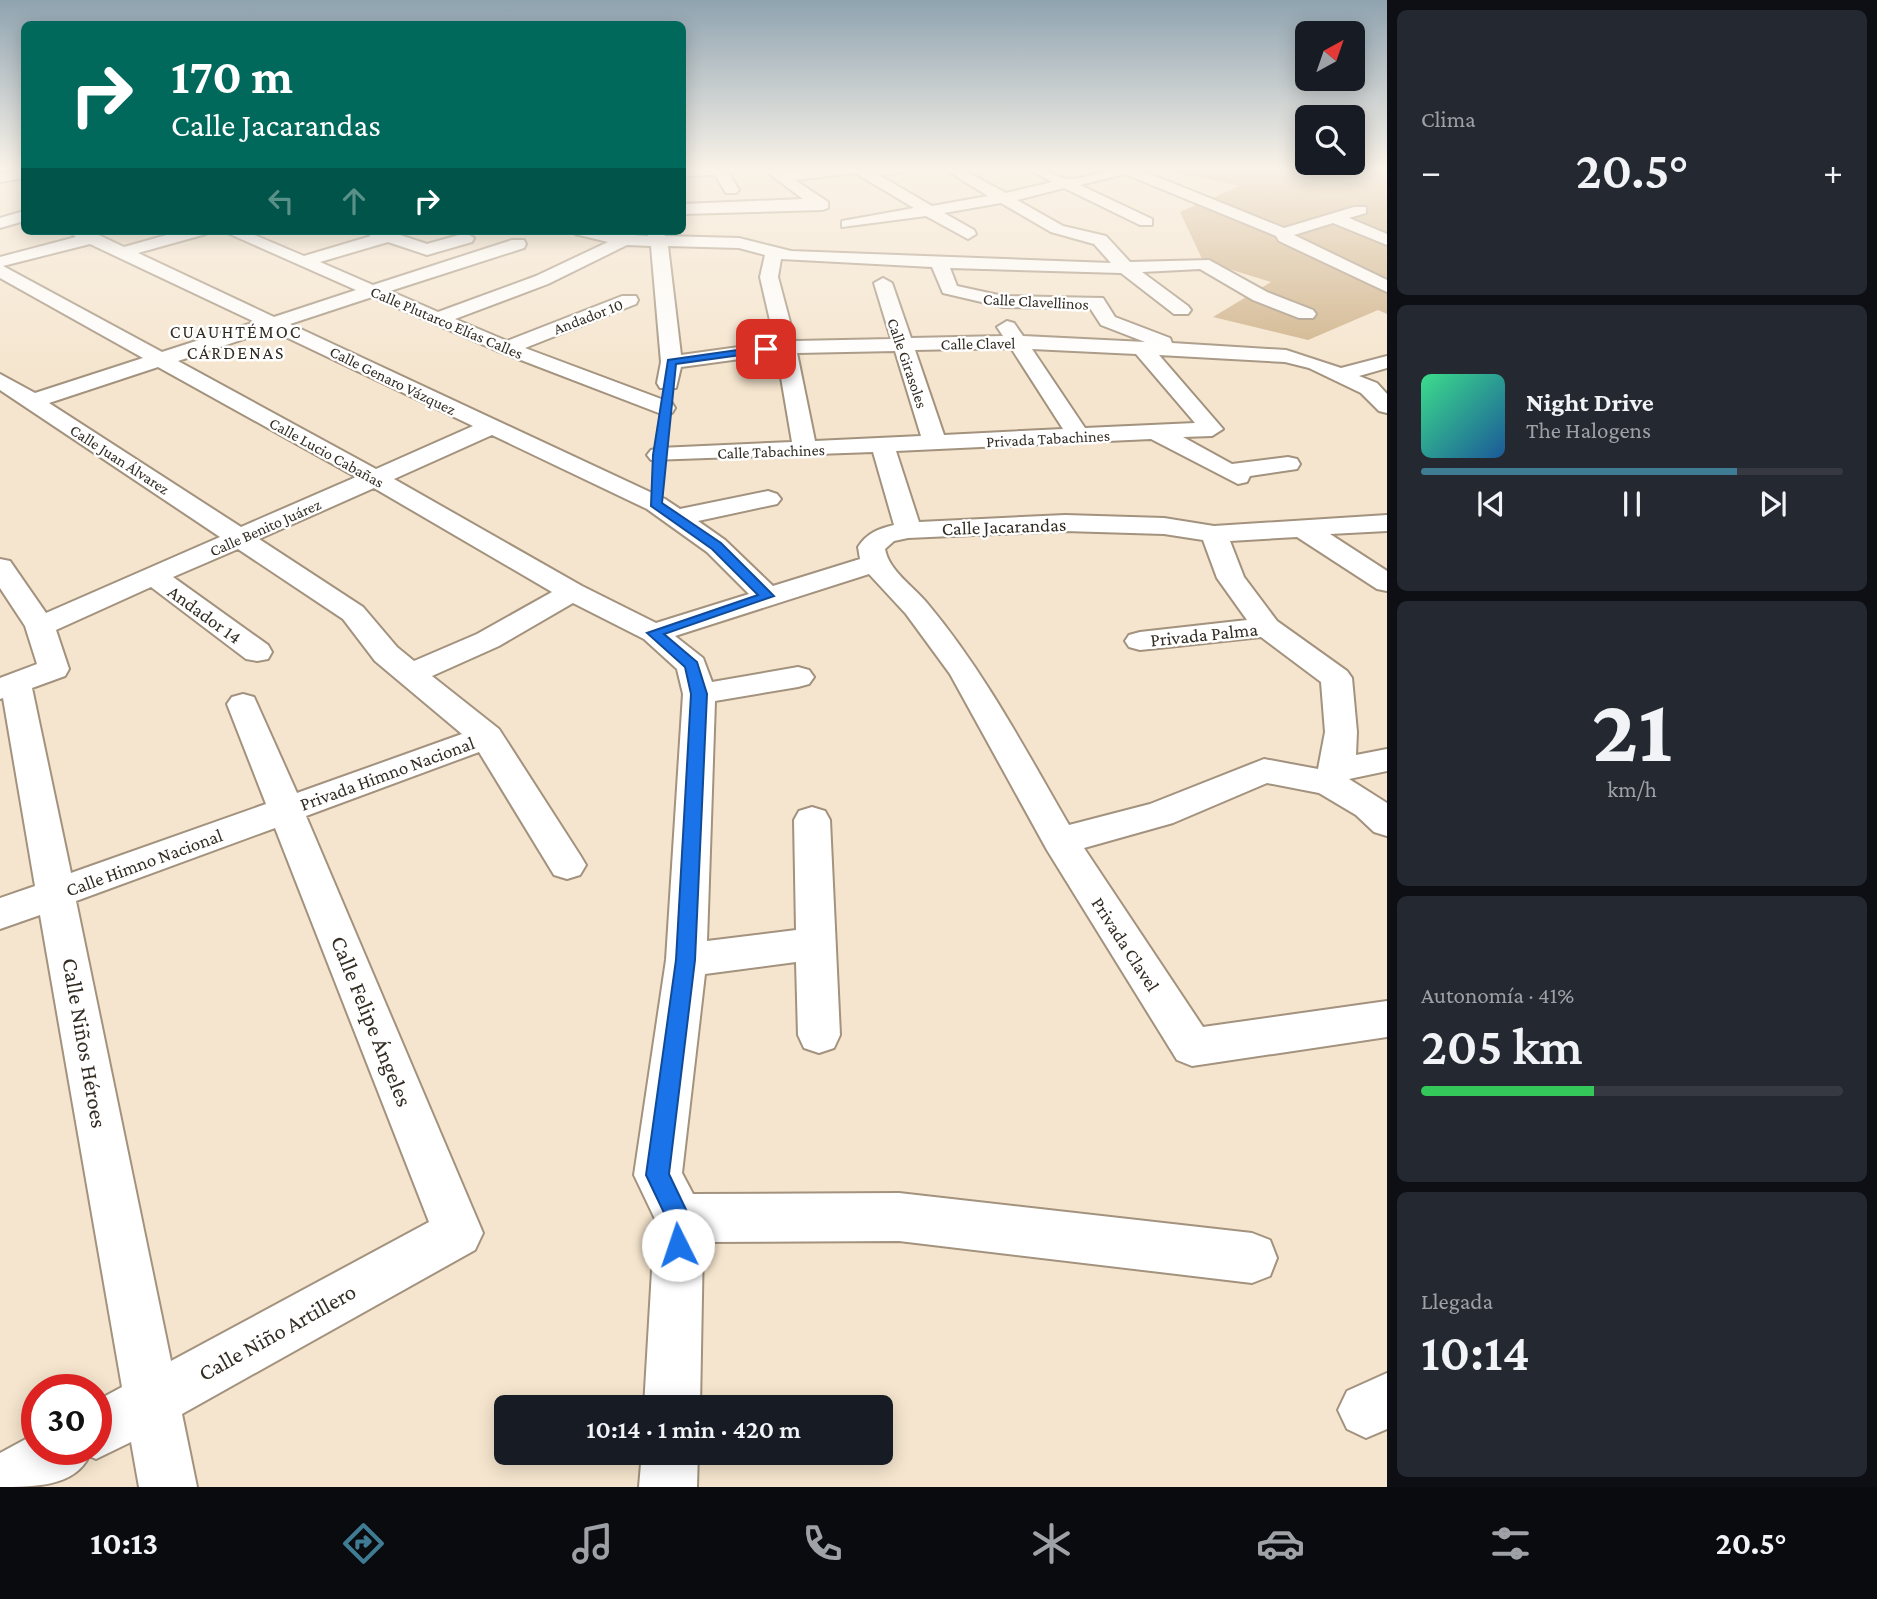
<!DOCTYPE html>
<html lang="es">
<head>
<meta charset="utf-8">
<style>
  :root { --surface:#171b24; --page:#242831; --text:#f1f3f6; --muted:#9ea1a6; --line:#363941; --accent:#3f7c93 }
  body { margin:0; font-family:"Crimson Pro",serif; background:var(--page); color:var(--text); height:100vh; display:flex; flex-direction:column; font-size:26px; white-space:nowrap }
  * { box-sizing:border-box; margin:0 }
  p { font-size:23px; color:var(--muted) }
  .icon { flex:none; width:38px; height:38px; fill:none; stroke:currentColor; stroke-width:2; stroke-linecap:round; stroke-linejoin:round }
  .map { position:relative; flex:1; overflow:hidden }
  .sheet { display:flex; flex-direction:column; gap:10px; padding:10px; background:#0d0f14; width:490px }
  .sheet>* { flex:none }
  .hud { position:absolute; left:21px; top:21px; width:665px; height:214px; border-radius:10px; box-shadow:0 4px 18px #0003; background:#00695c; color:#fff; overflow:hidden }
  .needle { width:46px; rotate:40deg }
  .tools { position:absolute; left:1295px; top:21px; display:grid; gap:14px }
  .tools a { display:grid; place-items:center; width:70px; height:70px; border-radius:10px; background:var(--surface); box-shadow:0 4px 18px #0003; font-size:35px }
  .speed { position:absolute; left:21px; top:1374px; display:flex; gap:14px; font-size:35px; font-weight:700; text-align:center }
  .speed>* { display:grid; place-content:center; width:91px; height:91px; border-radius:50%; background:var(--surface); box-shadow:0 4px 18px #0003; line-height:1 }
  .speed .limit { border:10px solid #d22; background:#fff; color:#111 }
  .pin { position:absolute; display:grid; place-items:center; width:60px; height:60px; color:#fff; margin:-30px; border-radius:14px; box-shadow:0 4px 10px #0006 }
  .me { position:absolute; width:77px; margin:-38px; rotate:356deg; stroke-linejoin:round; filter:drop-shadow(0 0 5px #0008) }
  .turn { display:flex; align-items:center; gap:24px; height:147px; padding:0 35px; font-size:32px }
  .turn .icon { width:91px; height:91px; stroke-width:2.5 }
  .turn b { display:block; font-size:49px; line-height:60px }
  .lanes { display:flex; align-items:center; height:66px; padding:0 35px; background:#0003; justify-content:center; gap:35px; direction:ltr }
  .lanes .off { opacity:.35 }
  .big { font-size:52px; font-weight:600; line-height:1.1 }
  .sheet .card { flex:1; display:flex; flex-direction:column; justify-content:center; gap:10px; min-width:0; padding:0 24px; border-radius:10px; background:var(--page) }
  .sheet .dial { align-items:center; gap:0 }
  .dial b { font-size:91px; line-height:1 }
  .song { display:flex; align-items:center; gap:21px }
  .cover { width:84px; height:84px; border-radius:10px; background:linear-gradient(135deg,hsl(150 70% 55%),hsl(210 70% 35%)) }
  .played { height:7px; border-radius:4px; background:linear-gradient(90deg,var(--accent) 75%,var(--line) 75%) }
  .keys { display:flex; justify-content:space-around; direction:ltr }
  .heat { display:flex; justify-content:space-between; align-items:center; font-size:38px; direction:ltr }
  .charge { height:10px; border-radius:5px; background:linear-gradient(90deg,#34c759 41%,var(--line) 0) }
  .trip { position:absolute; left:494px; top:1395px; width:399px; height:70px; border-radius:10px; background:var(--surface); box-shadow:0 4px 18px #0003; font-weight:600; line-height:70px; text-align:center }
  .tabs { display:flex; height:112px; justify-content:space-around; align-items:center; background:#090b0e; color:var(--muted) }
  .tabs .icon { width:49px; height:49px }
  .tabs .on { color:var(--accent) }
  .tabs b { font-size:32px; color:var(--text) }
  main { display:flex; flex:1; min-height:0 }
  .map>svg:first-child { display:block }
</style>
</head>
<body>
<main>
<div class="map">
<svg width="1387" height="1487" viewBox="0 0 1387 1487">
  <rect width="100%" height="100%" fill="#f5e5ce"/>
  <path fill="#ceb188" d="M1151,167H1387V314L1378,310L1308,340L1213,317L1271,282L1203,261L1180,212L1240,186Z"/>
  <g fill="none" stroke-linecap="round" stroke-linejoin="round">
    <g stroke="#a2927e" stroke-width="4">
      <path id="minor" d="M725,167L739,190L736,193H726L715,175L682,176V168Z
        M760,167H776L784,172L833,167H916L909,171L879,175L932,206L988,196L941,167H958L1006,193L1052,182L1025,167C1048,167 1053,177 1068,179C1083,180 1113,167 1133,167L1284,228L1354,207H1366V213L1349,218L1387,234V245L1333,223L1294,235L1387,280V292L1279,241L1276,236L1125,174L1080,185L1152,219V225H1140L1064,188L1017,200L1063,226L1106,236L1130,262L1209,260L1267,292L1313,310L1316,314L1313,318H1299L1253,300L1200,269L1142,272L1188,306L1191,310L1188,314H1174L1121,273L950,268L957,286L1003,296L1103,298L1115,317L1170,338L1172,343L1286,350L1341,368L1387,356V368L1359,376L1377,383L1387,394V413L1379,411L1361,393L1309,368L1285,362L1159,355L1223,429L1212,436L1183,437L1232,464L1288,457L1297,459L1300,464L1297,469L1250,476L1247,482L1238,484L1151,439L896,451L919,522L1065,515L1164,518L1214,526L1387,515V531L1330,534L1387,571V591L1377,589L1297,537L1230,541L1244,577L1277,621L1347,671L1352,678L1357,732L1356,755L1387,749V771L1349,779L1387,803V836L1374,832L1356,815L1319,793L1267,783L1173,823L1084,848L1203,1027L1387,1001V1037L1192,1066L1177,1060L1047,850L950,674L906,614L869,574L675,636L703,658L712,682L798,667L809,670L814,677L809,684L798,687L715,701L707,941L796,930L794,820L799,811L812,807L825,811L830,820L840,1035L834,1048L819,1053L804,1048L798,1035L796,962L705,974L682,1173L693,1194L899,1193L1252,1233L1270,1240L1277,1258L1270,1276L1252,1283L899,1241L703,1242L700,1407H644L655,1219L634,1175L666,960L683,694L677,669L644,639L573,603L499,646L432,676L499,729L580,855L586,865L580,875L567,879L554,875L479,752L306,816L483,1233L475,1250L182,1414L197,1487H139L131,1442L96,1459L89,1456C75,1487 32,1487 0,1487V1453L37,1433V1449H96V1401L122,1387L40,915L0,929V898L35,886L3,698L0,699V678L37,664L25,626L0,588V559L10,561L46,613L220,537L0,390V374L35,393L143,358L0,278V257L76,237L69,231H90L124,247L181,231H208L206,234L138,253L274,317L356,290L223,231H245L304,256L371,236L364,231H388L427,244L466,233L474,238L472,242L427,255L388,242L320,262L373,285L512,240H524L526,244L524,248L390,291L438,312L536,276L608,242L575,234L573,231L648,236L646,231H662L665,236L739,238L791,251L1111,263L1094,244L1051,232L1001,203L944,213L974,230L976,234L968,239L926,216L842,227V221L914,208L855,173L795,180L828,202V208L822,210L682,214V204L803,199ZM90,244L255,322L162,352L3,266ZM627,245L651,246L661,362L657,383L660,388H676L681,367L777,354L792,442L659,448L651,450L647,455L651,460L873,452L894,525C878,529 867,533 858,547L860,559L773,586L725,540L698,521L777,504L781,499L777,494L768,491L680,509L665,499L290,324L372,297L500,352L664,415L672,413L675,408L672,403L525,348L636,304L638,300L636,296H622L507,341L455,319L548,284ZM668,246L739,248L765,255L760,277L775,342L681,355ZM781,259L932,267L943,293L1003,307L1090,308L1101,325L1145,342L1023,336L1014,323L1007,321L997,327L1003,336L911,338L892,283L883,278L874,283L891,339L795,341L778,277ZM271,330L473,426L376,469L178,361ZM1011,348L1063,429L944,435L915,350ZM1032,349L1136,354L1195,423L1085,428ZM895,351L921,436L815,441L797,353ZM158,367L356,477L241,527L49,403ZM492,435L647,509L707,552L749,594L656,623L582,586L394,479ZM374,488L552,592L477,634L414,661L397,647L363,607L259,539ZM1065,531L1164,534L1203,540L1217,578L1247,620L1140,632L1129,635L1125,641L1129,647L1140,650L1261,637L1321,682L1325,732L1318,769L1264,759L1150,804L1069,825C1025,749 984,671 927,603C913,586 889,571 885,549L894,541L908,538ZM238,549L343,619L375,661L462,734L297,793L254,697L243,694L232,697L227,704L266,804L71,873L32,688L65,676L69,669L56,630L151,587L246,659L257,661L268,659L272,652L268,645L173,577ZM275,828L429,1222L171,1361L76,901Z
        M24,170V178L0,182V174Z
        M24,211V221L0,228V218Z
        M1387,1373V1429L1366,1438L1347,1429L1338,1410L1347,1391Z
        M642,1452H698L697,1487H639Z"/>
    </g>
    <use href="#minor" fill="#fff" fill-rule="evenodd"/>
  </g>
  <linearGradient id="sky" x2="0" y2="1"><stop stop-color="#8fa3b0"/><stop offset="0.45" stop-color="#faf3e9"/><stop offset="1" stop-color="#faf3e9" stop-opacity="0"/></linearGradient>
  <rect width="1387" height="375" fill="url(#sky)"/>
  <path fill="#1a73e8" stroke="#114b97" stroke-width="2" d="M766,346L769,351L676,364L662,503L721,543L774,596L664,634L697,662L707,694L695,960L669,1174L690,1218L686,1253L678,1257L669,1253L666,1245L667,1219L646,1175L676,960L691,694L685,667L647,633L758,595L712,549L651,506L653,455L668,360Z"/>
  <g text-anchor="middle" stroke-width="5" stroke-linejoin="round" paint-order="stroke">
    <g font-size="16" fill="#332d24" stroke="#fff">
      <text transform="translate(1036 301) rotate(3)" y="6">Calle Clavellinos</text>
      <text transform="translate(588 316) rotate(-21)" y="6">Andador 10</text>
      <text transform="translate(447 322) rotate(23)" y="6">Calle Plutarco Elías Calles</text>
      <text transform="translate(978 343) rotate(-1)" y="6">Calle Clavel</text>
      <text transform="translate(908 363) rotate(71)" y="6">Calle Girasoles</text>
      <text transform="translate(393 380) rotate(26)" y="6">Calle Genaro Vázquez</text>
      <text transform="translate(1048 438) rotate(-3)" y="6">Privada Tabachines</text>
      <text transform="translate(771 451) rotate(-2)" y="6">Calle Tabachines</text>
      <text transform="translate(327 452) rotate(29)" y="6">Calle Lucio Cabañas</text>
      <text transform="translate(120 459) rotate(33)" y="6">Calle Juan Álvarez</text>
      <text transform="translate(265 527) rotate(-24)" y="6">Calle Benito Juárez</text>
    </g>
    <g font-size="18" letter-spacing="2" fill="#332d24" stroke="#fff">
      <text x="236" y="338">CUAUHTÉMOC<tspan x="236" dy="21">CÁRDENAS</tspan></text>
    </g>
    <g font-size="19" fill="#332d24" stroke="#fff">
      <text transform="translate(1004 526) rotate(-2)" y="7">Calle Jacarandas</text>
      <text transform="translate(205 614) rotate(36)" y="7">Andador 14</text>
      <text transform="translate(1204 634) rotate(-6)" y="7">Privada Palma</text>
      <text transform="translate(387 773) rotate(-20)" y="7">Privada Himno Nacional</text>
      <text transform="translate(144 862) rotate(-20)" y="7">Calle Himno Nacional</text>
      <text transform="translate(1126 944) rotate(57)" y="7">Privada Clavel</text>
    </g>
    <g font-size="23" fill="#332d24" stroke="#fff">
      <text transform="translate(372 1021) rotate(68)" y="8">Calle Felipe Ángeles</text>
      <text transform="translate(85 1043) rotate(80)" y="8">Calle Niños Héroes</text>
      <text transform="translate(277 1332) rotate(-29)" y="8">Calle Niño Artillero</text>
    </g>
  </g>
</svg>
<div class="tools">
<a><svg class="needle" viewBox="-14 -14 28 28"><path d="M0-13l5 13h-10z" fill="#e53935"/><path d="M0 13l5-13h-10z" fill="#9ea1a6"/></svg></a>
<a><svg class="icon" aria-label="search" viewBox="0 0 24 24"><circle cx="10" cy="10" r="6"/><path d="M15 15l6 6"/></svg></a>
</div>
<div class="speed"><div class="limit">30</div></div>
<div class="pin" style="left:766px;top:349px;background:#d93025"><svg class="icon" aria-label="arrive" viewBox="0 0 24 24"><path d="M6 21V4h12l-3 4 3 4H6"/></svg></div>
<svg class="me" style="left:678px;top:1245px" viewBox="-20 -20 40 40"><circle r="19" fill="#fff"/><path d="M0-13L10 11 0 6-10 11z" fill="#1a73e8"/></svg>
<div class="trip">10:14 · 1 min · 420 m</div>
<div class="hud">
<div class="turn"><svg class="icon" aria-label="right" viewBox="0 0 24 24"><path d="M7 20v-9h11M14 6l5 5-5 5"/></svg><div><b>170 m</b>Calle Jacarandas</div></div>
<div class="lanes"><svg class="icon off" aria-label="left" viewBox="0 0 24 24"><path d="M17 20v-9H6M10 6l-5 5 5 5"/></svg><svg class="icon off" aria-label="ahead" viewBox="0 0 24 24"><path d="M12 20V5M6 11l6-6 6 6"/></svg><svg class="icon" aria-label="right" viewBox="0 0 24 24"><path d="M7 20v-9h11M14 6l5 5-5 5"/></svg></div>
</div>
</div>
<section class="sheet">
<div class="card"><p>Clima</p>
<div class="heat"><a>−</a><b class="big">20.5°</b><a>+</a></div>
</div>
<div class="card">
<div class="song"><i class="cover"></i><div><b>Night Drive</b><p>The Halogens</p></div></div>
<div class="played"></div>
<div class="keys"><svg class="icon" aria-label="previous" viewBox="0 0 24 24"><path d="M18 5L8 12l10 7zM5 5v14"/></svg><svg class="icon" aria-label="pause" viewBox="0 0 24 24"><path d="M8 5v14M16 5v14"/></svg><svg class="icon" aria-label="next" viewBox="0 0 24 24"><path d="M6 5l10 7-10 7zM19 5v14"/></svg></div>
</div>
<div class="card dial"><b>21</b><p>km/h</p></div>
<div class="card"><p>Autonomía · 41%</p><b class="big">205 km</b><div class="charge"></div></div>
<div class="card"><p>Llegada</p><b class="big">10:14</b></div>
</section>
</main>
<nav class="tabs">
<b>10:13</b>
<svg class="icon on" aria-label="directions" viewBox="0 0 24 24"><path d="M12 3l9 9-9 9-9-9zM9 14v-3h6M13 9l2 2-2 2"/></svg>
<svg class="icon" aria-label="music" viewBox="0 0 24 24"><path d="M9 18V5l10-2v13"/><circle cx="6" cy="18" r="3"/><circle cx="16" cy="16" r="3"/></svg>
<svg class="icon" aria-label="phone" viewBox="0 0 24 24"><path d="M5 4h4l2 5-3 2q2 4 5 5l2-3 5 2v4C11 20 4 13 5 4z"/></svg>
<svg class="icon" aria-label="climate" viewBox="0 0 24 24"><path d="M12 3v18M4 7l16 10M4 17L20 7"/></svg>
<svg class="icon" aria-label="car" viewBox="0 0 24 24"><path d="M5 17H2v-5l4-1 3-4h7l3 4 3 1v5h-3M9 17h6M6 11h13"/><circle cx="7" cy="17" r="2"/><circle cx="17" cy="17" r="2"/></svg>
<svg class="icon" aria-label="filters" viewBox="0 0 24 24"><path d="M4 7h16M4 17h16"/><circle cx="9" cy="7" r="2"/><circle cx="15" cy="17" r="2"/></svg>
<b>20.5°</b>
</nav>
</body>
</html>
